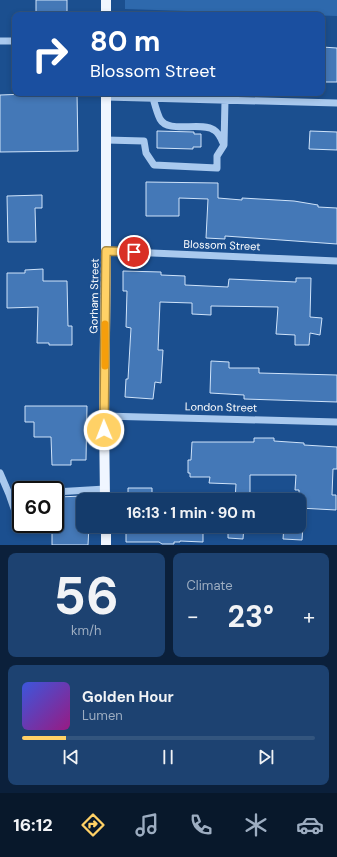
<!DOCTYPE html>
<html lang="en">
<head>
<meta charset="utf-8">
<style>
  :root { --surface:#143b6b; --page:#1d4271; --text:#f1f3f6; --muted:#9dadc1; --line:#33557e; --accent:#ffd166 }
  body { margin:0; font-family:"DM Sans",sans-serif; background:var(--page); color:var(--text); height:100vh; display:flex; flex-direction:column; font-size:15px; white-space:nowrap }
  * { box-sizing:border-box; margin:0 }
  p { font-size:13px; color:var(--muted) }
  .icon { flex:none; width:22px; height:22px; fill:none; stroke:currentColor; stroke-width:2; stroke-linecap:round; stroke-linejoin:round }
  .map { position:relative; height:545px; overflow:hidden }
  .side { display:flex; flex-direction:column; gap:8px; padding:8px; background:#0b203b; flex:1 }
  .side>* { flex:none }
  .guide { position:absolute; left:12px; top:12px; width:313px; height:84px; border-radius:8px; box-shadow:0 2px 6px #0003,0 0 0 1px var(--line); background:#1a4fa0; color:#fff; overflow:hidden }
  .speed { position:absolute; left:12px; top:481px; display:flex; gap:8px; font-size:20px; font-weight:700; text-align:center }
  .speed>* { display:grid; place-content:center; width:52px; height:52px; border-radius:50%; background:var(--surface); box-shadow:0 2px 6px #0003,0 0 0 1px var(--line); line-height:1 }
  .speed .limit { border:2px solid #111; border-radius:6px; background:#fff; color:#111 }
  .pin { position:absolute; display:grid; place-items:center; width:34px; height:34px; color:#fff; margin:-17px; border:2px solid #fff; border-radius:50%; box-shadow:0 1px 4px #0007 }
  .me { position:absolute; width:44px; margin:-22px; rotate:359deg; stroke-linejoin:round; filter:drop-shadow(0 0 3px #0008) }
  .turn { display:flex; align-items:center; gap:14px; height:84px; padding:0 12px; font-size:18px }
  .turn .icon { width:52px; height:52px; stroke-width:2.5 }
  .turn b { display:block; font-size:28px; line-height:34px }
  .big { font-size:30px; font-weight:700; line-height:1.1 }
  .side .card { flex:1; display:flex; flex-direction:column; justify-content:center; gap:6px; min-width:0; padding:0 14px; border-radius:8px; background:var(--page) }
  .side .dial { align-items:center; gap:0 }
  .dial b { font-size:52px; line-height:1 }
  .song { display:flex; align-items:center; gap:12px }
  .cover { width:48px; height:48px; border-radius:6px; background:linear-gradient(135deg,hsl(230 70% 55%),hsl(310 70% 35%)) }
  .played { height:4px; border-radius:2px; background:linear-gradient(90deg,var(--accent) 15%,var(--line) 15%) }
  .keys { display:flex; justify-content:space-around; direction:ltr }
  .heat { display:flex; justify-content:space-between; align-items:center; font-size:22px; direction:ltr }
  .side .tiles { flex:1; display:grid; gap:8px; grid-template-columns:1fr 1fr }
  .card:last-child { grid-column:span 2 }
  .trip { position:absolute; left:76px; top:493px; width:230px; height:40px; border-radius:8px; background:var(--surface); box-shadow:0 2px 6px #0003,0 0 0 1px var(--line); font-weight:700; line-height:40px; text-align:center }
  .tabs { display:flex; height:64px; justify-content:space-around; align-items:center; background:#08182b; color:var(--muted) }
  .tabs .icon { width:28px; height:28px }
  .tabs .active { color:var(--accent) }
  .tabs b { font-size:18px; color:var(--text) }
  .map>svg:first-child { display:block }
</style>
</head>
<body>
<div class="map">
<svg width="337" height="545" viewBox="0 0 337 545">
  <rect width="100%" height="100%" fill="#1b4f8f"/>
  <path fill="#2e69ad" d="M125,0H337V16L125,9Z"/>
  <path fill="#4478b7" stroke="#cfe3fa" d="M36,0H67V15H36Z
    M322,47L337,48V82H322Z
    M27,93H77L78,151L0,152V95L27,94Z
    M157,131L194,132V134H201V147H193V149L157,148Z
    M310,131L337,132V150L309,149Z
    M146,182L218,183V198L242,200V198L294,201L318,205V207L337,208V244L225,236V239L206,238L208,199L179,198V216H146Z
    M42,195V208H35L36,242H8L7,196Z
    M43,269V281H67L68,326H72V345H49V343H37L38,307L7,308V273H25V270Z
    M123,271L161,272V275L185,276V285L228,287L229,279L296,282V278H311L310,317L322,318L320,335L310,333L309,345H295V335L276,334L278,307L211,306V315L192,314V303L160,302L158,350H163L161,383L155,382L153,399L125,397L126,379H128L131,328L126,327L127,291H123Z
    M211,361L229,362V368H259V373L337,375V402L244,399V395L210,393Z
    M25,406H87L86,460H71V465H52L51,437H34V422H25Z
    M254,438H274V441L304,443V445L337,447V469H333L332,495H336V510L299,508V490H295L296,475H250V500H235L236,484L209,483L210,477H190V473H188V460H191L192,442H254Z
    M128,488H152V500H128Z
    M83,496V526H89L88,545H52V526H58V497Z
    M126,526H203V542L180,541V542H174V544H162L159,542H126Z
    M228,526H244L243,539L228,538Z
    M284,526H303L302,540L283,539Z"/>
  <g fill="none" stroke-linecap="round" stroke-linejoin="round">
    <path stroke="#a9c9ee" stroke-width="7" d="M0,41H15
      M106,97L337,103
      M153,98C155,105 157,113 160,119C168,134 201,121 214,130C219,133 221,138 223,143
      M106,140L144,141L146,153L154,165L217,168V156L224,145L225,100
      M106,251L337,261
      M104,416L337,422
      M0,473L9,494
      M55,492L105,489
      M20,526L9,494L21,493"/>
    <path stroke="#f0f6ff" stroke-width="10" d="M106,0V15
      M105,500L104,416L106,251V93
      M106,526V545"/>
  </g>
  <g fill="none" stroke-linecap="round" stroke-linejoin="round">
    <g stroke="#a68842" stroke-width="10">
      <path id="route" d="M104,430L106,251L134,252"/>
    </g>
    <use href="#route" stroke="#ffd166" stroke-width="7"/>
    <path stroke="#f59e0b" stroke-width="7" d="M105,366V324"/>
  </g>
  <g text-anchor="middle" stroke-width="4" stroke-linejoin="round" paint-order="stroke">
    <g font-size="11" fill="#fff" stroke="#1b4f8f">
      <text transform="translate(222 245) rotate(2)" y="4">Blossom Street</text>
      <text transform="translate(94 296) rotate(-89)" y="4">Gorham Street</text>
      <text transform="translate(221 407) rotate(1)" y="4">London Street</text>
    </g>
  </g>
</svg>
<div class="speed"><div class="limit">60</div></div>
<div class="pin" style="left:134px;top:252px;background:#d93025"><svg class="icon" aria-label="arrive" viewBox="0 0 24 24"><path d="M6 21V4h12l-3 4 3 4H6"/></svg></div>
<svg class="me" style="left:104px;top:430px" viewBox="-20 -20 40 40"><circle r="17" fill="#ffd166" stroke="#fff" stroke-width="3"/><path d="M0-11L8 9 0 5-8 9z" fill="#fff"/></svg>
<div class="trip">16:13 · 1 min · 90 m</div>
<div class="guide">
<div class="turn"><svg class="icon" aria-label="right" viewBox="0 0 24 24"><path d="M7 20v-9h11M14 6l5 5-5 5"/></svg><div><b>80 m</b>Blossom Street</div></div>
</div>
</div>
<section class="side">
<div class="tiles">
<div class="card dial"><b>56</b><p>km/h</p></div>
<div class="card"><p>Climate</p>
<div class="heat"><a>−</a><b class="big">23°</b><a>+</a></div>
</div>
<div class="card">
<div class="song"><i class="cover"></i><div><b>Golden Hour</b><p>Lumen</p></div></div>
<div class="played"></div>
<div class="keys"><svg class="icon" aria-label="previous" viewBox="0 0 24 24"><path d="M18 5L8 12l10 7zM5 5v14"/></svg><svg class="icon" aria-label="pause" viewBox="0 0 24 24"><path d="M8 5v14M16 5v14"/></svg><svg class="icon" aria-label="next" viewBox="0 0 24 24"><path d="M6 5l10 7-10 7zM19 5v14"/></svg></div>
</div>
</div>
</section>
<nav class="tabs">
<b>16:12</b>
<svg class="icon active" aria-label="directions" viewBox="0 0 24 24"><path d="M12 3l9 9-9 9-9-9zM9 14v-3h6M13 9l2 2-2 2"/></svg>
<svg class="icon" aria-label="music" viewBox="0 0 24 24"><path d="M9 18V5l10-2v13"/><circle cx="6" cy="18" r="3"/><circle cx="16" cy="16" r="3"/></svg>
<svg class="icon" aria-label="phone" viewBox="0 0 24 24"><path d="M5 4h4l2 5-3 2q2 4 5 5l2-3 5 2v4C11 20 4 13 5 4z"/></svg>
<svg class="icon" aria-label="climate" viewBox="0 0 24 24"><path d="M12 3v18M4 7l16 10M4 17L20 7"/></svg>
<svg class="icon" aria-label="car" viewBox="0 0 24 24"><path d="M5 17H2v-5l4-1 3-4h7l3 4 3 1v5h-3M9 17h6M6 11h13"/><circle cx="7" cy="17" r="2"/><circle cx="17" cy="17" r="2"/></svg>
</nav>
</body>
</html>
